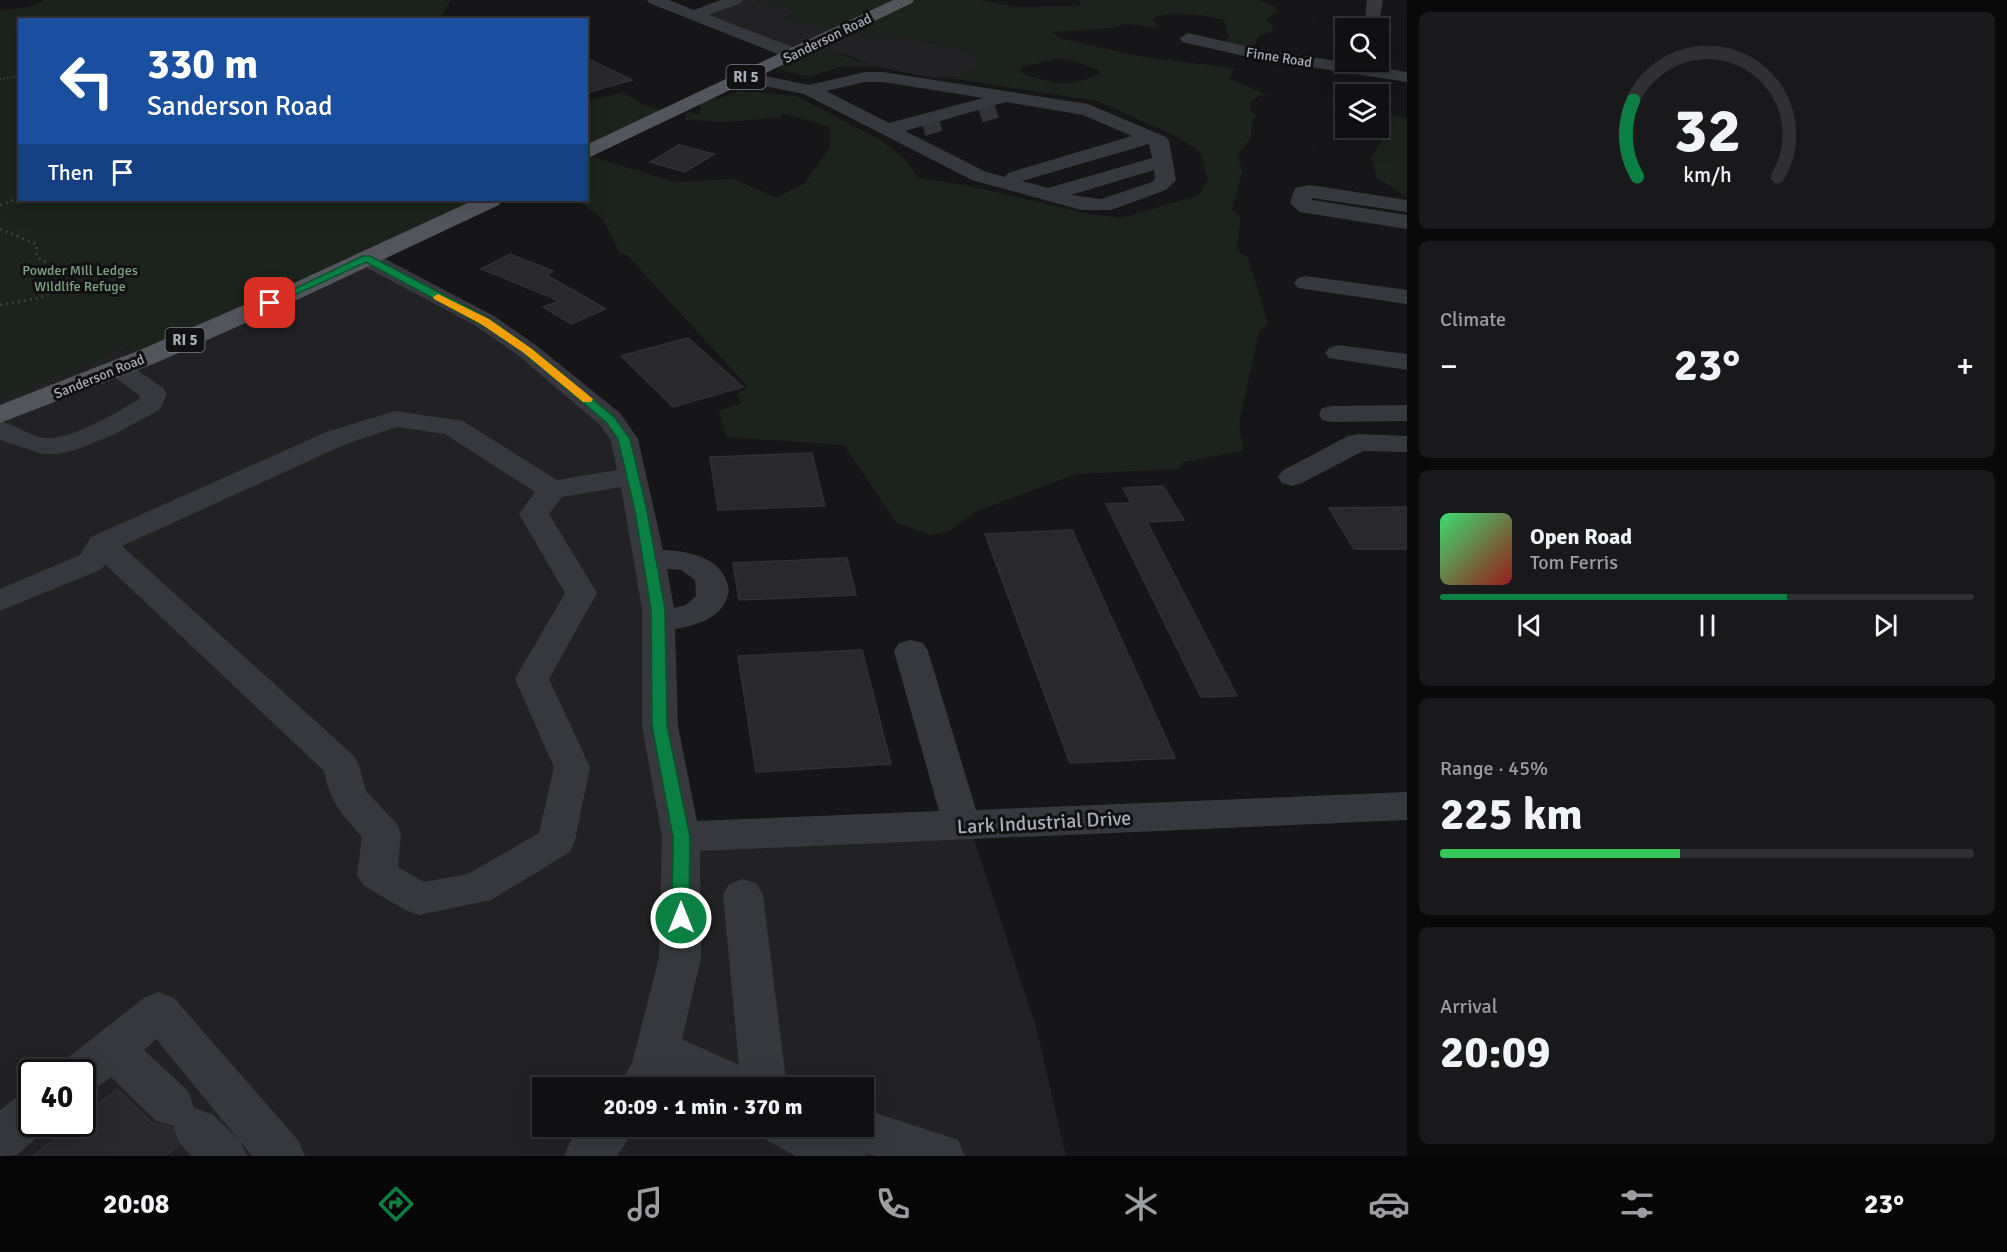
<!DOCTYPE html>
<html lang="en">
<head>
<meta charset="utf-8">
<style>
  :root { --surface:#101012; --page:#19191b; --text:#f1f3f6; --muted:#9c9d9f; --line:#303032; --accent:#0b8043 }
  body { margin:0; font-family:Signika,sans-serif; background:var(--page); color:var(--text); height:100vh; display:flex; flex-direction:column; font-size:22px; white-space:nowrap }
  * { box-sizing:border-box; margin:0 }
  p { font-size:20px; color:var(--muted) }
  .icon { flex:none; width:33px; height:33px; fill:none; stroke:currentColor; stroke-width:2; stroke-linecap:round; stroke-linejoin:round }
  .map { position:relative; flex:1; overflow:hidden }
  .panel { display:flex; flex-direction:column; gap:12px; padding:12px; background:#09090a; width:600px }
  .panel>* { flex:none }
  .top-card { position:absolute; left:18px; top:18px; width:570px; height:183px; border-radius:0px; box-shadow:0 6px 24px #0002,0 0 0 2px var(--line); background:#1a4fa0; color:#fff; overflow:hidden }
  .fabs { position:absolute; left:1335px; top:18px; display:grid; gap:12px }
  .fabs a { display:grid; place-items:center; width:54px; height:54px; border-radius:0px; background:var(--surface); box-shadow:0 6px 24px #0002,0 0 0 2px var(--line); font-size:30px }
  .speed { position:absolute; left:18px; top:1059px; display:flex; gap:12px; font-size:30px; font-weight:700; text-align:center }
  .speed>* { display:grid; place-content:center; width:78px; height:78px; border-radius:50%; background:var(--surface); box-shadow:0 6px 24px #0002,0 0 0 2px var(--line); line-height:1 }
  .speed .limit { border:3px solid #111; border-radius:9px; background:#fff; color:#111 }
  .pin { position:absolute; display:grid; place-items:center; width:51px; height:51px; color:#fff; margin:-26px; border-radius:12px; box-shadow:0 3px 9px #0006 }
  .me { position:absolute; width:66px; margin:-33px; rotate:0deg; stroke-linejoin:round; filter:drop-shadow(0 0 4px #0008) }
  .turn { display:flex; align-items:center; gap:21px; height:126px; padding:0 30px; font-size:27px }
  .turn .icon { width:78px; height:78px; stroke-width:2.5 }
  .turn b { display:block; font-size:42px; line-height:51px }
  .then { display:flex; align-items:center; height:57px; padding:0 30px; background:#0003; gap:12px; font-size:22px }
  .big { font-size:45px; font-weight:800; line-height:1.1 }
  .panel .tile { flex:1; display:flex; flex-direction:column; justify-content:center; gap:9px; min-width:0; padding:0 21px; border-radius:9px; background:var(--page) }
  .panel .dial { align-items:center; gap:0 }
  .dial svg { height:156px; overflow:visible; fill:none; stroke:var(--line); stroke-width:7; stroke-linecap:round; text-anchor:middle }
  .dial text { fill:var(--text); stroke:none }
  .song { display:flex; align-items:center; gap:18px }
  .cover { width:72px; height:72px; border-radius:9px; background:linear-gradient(135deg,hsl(140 70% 55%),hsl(0 70% 35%)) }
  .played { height:6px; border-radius:3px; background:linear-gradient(90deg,var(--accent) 65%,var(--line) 65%) }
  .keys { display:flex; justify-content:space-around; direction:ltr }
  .heat { display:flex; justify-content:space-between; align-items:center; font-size:33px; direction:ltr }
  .charge { height:9px; border-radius:4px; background:linear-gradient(90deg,#34c759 45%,var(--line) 0) }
  .trip { position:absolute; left:532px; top:1077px; width:342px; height:60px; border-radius:0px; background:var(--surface); box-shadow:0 6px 24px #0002,0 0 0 2px var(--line); font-weight:800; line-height:60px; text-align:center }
  .dock { display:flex; height:96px; justify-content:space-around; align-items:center; background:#060607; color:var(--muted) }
  .dock .icon { width:42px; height:42px }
  .dock .selected { color:var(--accent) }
  .dock b { font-size:27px; color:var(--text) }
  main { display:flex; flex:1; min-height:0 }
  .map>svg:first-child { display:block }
</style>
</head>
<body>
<main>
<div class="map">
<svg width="1407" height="1156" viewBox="0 0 1407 1156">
  <rect width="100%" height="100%" fill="#161618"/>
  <path fill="#222225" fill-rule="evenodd" d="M734,0H756L789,6L795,12L784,18L867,37H899L960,49L977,57L976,67L969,74L949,78L927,77L878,67L844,54L788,52L696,17Z
    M362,260L481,321L620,440L677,836L971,830L1036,1027L1066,1156H0V304L58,301L141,358ZM32,1072H82V1124H32ZM543,1088H864V1126H543Z"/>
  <path fill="#1c231d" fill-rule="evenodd" d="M44,0H451L440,18L431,20H20V200H491L142,358L122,345L98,361L0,399V11L34,6Z
    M756,0H979L1017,7L1082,6L1078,0H1259L1276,7V11L1266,21L1273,25L1272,32L1258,36L1253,53L1216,46L1229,38L1224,20C1204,15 1173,10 1153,18L1158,28L1126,24L1111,28L1053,32L1059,38L1143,57L1234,68L1229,79L1268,95H1261L1250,102L1251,112L1257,116L1252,121L1251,138L1238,155L1242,172L1232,210L1241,218L1236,250L1248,257L1268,324L1259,331L1239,423L1243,451L1183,462L1178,469L1076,474L977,511L949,531L930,535L896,522L844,445L726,437L719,411L742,403L736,394L748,387L627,255L620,254L603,219L577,200H586L587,155L674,182L734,179L776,198L805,183L830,147V127L781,113L782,117L728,122L686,120L687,111L700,115V99L720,98L739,91L796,96L882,141L905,159L918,178L965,185L1089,214L1121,218L1199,195L1208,179L1200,152L1174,135L1097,101L949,78C964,75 975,74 977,57L960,49L899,37H867L783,19L794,12L792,8ZM1054,59H1068L1097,69L1100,74C1067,88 1055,85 1022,73L1020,68Z
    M815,46L878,67H838L811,77L783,71L775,63Z
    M623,92L643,105L671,112L587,154L586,95L592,100Z
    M1379,114L1407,118V197L1377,178L1371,158L1384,137Z"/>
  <path fill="#29292c" stroke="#303034" stroke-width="1.5" d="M586,58L632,80L586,93Z
    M679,145L714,154L685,172L650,162Z
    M510,254L553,271L546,275L606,309L571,324L543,307L560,301L481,269Z
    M688,338L743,387L673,407L621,356Z
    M812,453L825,506L718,510L710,457Z
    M1163,486L1184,520L1147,522L1237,696L1201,697L1106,504L1131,503L1123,488Z
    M1407,507V549H1354L1329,508Z
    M1072,530L1175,758L1070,763L985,534Z
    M847,558L856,595L739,600L733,563Z
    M862,650L891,764L756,772L738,656Z
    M117,1089L152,1123L171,1128L178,1145L165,1156H33L74,1124H82V1117Z"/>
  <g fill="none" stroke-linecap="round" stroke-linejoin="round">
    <path stroke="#333438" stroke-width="18" stroke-dasharray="18 9" stroke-linecap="butt" d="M980,114L996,109
      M923,127L940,122"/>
    <path stroke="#3d3f44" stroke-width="2" stroke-dasharray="1.5 2" stroke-linecap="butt" d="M0,79L20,76"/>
    <path stroke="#3d3f44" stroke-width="3" stroke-dasharray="2 4" stroke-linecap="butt" d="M0,205L20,198
      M0,229L36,244L37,257L60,270L66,285L39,298L0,305"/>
    <path fill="#37383d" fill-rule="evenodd" d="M647,0H669L694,10L721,0H743L741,3L709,15L800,50L803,54L800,58H788L649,3Z
      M1367,0H1383L1378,30V28H1364Z
      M1188,33L1253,48L1407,72V82L1253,58L1182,42L1180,38Z
      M745,72L809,85L865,72H883L1088,104L1166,137L1169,141L1176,180L1166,190L1111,210H1081L972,180L804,94L739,81L736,77L739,73ZM865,82H883L983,98L889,123L826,91ZM1006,102L1083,115L1132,136L1008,173L1005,177L986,172L905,131ZM1149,144L1152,158L1048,188L1022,181ZM1154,170L1155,178L1152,182L1101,199L1071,195Z
      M1310,185L1407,200V212L1312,198V200L1407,215V229L1300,212L1290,203L1295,188Z
      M366,251L374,253L494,316L537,346L620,413L638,439L663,550C691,551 724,558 729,590C725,617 699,625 675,629L678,726L697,821L939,811L894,651L899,643L911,640L923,643L928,651L976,810L1407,792V820L700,851L701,958L682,1039L739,1065L723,895L729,884L743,879L757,884L763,895L787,1088H694L672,1077L667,1088H617L632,1063L659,958L662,837L642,726V609L621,487L562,497L549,514L597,593L549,679L590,767L575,841L570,852L491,900L419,915L405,910L363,885L357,874L362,837C339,810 332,806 324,771L105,564L102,569L0,611V589L80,555L91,537L326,432L395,411L463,421L557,480L617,470L610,439L600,425L519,356L476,326L358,263L355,258L358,253ZM397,427L445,434L535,492L519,514L565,593L515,679L554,767L539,833L468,874L424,882L398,867L401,833L396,823L366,791L359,765L354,756L122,546L346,444ZM667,569L681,570L695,580L696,596L686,605L674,608Z
      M1306,276L1407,290V304L1298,288L1294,283L1298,278Z
      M1338,345L1407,354V370L1329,358L1325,353L1329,348Z
      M118,360L127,363L163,388L167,394L160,409L152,414L115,434L78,449L58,454H43L0,440V421C15,425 28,435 44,438C70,441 116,413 139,399L140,396L109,373L105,368L109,363Z
      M1407,405V421L1332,422L1322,420L1319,414L1322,408L1332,406Z
      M1358,434L1407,436V452L1363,451L1302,483L1292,486L1282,483L1278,477L1282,471L1348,436Z
      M159,992L174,998L298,1140L305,1156H252L240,1141L247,1156H191L180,1144L173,1129L174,1126L156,1121L111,1077L98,1087L82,1093V1072H60L66,1059L144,998ZM156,1039L238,1139L212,1114L194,1108L188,1091L144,1050Z
      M32,1092V1124H50L48,1128L17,1155L0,1156V1110L16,1098Z
      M864,1109L958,1140L965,1156H875L865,1153L867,1156H796L768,1141L761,1126H864Z
      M582,1126H634L627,1141L617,1156H564L571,1140Z"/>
    <path fill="#53555c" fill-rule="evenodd" d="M893,0H914L912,3L586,159V145Z
      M474,200H502L499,205L299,299L158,362L0,423V405L140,350L281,289Z"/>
  </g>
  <path fill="#0b8043" stroke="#07532c" stroke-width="1.5" d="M363,256H370L489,319L532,349L614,417L630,439L647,511L665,609L667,726L690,837L689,918L687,923L681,925L674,923L672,918L673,837L652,726L651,609L635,511L618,439L606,422L524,353L481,324L366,262L273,305L265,303Z"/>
  <path fill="#f59e0b" d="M438,294L489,319L532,349L593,399L591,402H583L524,353L481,324L434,299L433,297Z"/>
  <g text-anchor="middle" stroke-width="6" stroke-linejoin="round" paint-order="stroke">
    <g font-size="14" fill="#a8adb8" stroke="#111113">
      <text transform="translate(827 38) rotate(-26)" y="5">Sanderson Road</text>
      <text transform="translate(1279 57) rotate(9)" y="5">Finne Road</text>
      <text transform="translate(99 376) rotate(-22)" y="5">Sanderson Road</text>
    </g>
    <g font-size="14" fill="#7fa381" stroke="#111113">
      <text x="80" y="275">Powder Mill Ledges<tspan x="80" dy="16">Wildlife Refuge</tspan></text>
    </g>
    <g fill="#111113" stroke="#7b7e86" stroke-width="1.5">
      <rect x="726.5" y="65" width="39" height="24" rx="4.5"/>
      <rect x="165.5" y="328" width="39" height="24" rx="4.5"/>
    </g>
    <g font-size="15" font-weight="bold" fill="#a8adb8">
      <text x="746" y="82">RI 5</text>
      <text x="185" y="345">RI 5</text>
    </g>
    <g font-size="20" fill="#a8adb8" stroke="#111113">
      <text transform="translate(1044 822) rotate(-3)" y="7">Lark Industrial Drive</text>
    </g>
  </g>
</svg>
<div class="fabs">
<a><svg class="icon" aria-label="search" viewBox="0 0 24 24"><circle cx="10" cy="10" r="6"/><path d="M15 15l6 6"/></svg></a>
<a><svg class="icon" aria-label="layers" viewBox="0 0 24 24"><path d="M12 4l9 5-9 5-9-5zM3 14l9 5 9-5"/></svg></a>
</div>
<div class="speed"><div class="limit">40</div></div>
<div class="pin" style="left:270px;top:303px;background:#d93025"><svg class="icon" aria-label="arrive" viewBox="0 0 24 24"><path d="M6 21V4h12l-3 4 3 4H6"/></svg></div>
<svg class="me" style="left:681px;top:918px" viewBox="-20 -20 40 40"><circle r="17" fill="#0b8043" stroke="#fff" stroke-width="3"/><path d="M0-11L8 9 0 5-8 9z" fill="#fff"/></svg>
<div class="trip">20:09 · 1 min · 370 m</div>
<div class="top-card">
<div class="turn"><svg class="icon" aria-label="left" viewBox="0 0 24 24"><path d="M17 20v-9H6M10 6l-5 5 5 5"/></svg><div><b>330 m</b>Sanderson Road</div></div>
<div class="then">Then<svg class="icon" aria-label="arrive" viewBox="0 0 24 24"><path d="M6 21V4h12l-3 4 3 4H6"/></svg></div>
</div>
</div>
<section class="panel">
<div class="tile dial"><svg viewBox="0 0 100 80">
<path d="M14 69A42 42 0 1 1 86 69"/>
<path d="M14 69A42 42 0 0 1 12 30" stroke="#0b8043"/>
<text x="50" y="56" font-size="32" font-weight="700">32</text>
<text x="50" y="72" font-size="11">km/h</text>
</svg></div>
<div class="tile"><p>Climate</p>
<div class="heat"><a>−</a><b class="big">23°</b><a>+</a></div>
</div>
<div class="tile">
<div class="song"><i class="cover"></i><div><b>Open Road</b><p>Tom Ferris</p></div></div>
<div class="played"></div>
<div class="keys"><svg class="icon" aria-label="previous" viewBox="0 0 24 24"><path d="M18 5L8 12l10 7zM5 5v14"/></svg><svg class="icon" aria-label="pause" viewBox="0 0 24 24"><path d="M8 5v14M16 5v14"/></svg><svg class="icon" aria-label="next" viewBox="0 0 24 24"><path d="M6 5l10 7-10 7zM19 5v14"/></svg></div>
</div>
<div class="tile"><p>Range · 45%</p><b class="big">225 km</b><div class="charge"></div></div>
<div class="tile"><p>Arrival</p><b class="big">20:09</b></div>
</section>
</main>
<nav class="dock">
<b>20:08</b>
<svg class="icon selected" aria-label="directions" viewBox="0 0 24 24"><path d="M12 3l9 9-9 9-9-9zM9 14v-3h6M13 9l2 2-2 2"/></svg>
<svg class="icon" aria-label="music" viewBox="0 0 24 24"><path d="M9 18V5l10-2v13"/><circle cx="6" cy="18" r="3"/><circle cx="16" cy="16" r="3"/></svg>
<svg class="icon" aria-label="phone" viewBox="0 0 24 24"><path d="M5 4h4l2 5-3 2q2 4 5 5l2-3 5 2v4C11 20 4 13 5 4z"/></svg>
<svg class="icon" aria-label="climate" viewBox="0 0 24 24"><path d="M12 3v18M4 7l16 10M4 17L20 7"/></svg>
<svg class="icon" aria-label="car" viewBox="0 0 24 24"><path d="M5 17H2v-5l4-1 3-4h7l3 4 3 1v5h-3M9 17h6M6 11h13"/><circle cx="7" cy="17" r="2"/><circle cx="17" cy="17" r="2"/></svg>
<svg class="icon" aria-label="filters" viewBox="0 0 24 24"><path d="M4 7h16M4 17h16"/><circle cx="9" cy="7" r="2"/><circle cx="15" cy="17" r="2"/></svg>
<b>23°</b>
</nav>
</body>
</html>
